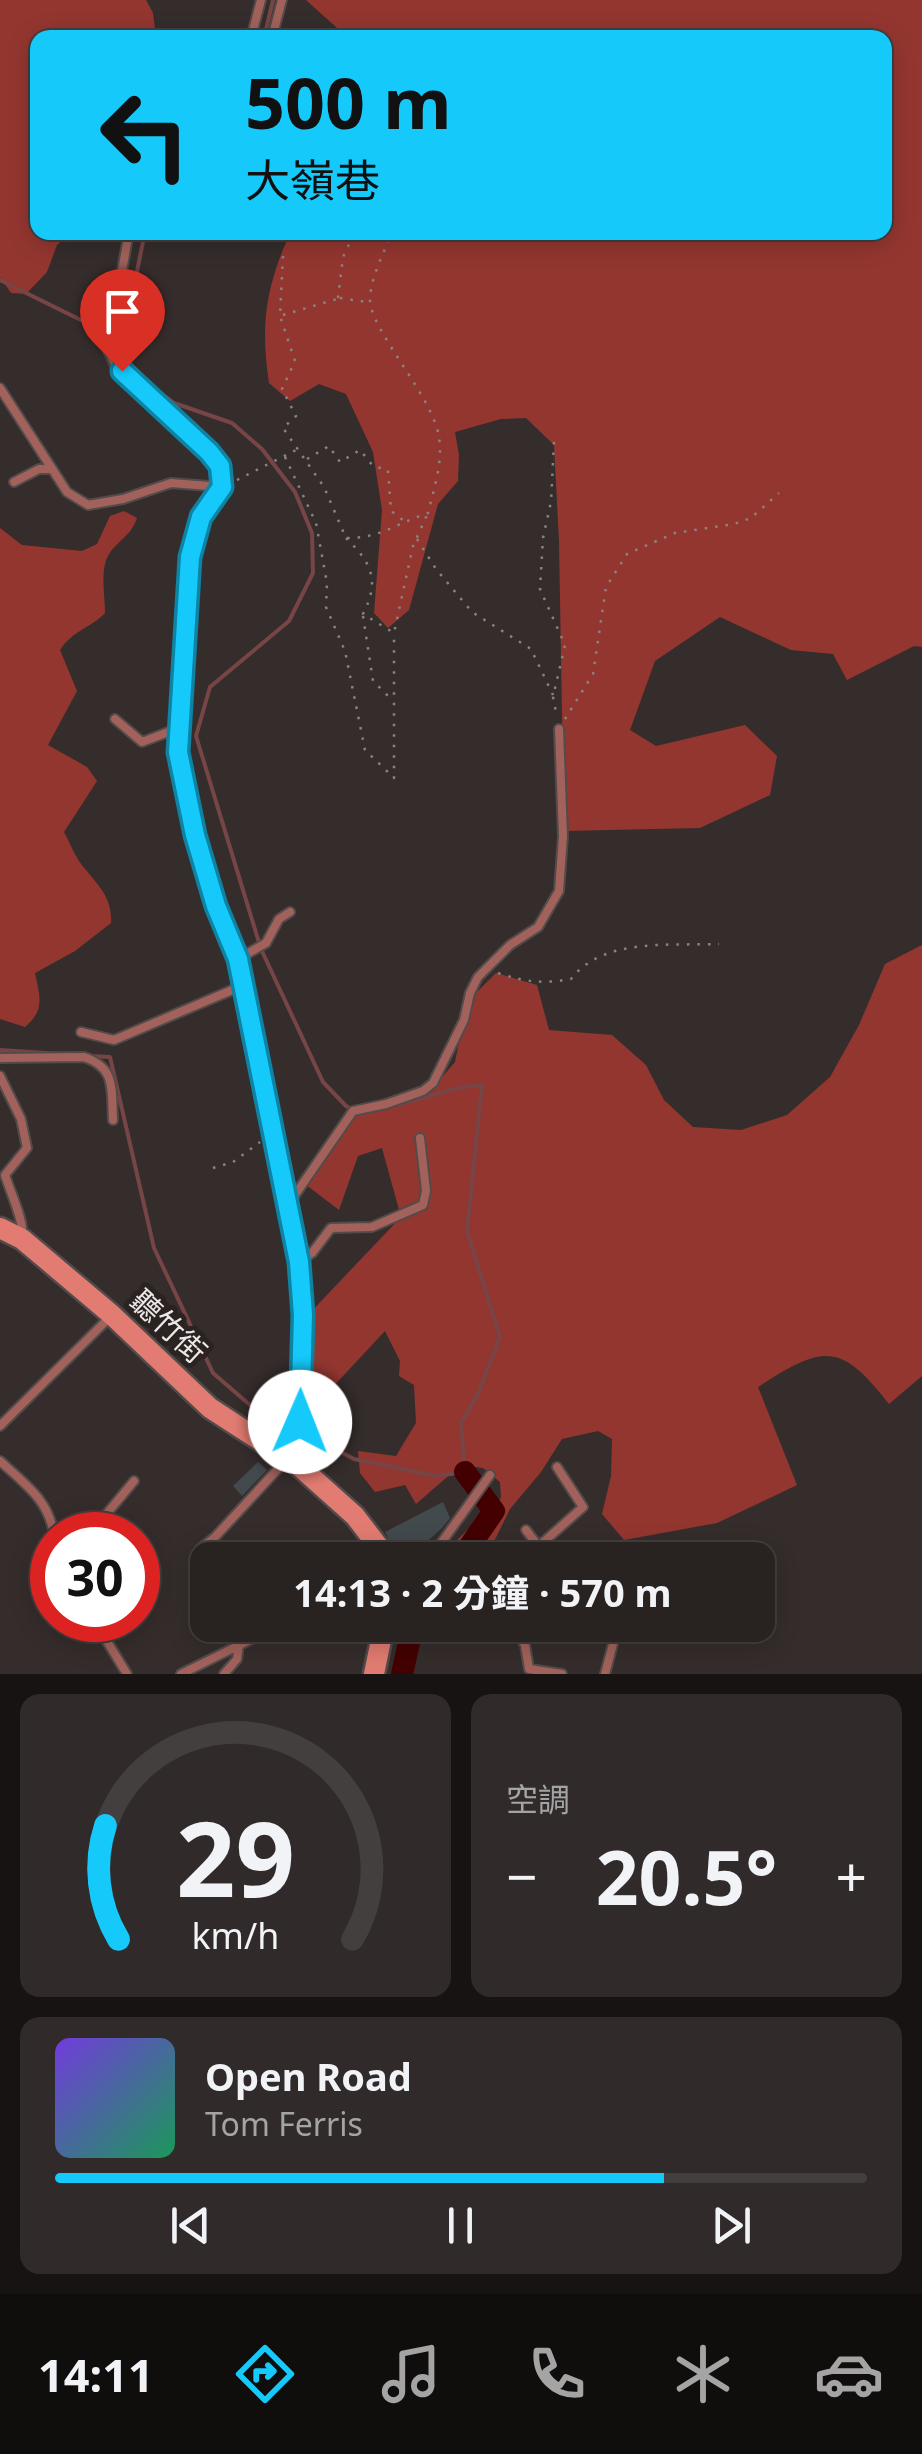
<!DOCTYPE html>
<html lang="zh-TW">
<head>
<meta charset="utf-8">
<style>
  :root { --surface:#282221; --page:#302a2a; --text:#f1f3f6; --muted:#a5a4a5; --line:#443f3f; --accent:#15cafb }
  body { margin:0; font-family:"Noto Sans","Noto Sans TC",sans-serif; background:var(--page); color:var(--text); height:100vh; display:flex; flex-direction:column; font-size:38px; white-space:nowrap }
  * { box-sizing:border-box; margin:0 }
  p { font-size:32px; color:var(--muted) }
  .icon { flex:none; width:55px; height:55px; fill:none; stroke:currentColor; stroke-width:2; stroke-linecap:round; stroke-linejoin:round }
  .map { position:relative; height:1674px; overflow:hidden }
  .side { display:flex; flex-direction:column; gap:20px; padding:20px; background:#161312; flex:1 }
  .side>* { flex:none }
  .guide { position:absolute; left:30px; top:30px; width:862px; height:210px; border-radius:20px; box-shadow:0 5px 25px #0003,0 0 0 2px var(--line); background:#15cafb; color:#111; overflow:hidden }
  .speed { position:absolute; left:30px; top:1512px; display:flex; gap:20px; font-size:50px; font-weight:700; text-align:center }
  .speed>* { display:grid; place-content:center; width:130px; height:130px; border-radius:50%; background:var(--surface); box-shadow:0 5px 25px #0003,0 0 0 2px var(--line); line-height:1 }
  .speed .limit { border:15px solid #d22; background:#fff; color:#111 }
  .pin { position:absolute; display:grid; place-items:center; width:85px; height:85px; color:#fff; margin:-102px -42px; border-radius:50% 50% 50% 0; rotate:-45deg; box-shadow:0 0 10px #0007 }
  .pin .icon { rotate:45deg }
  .me { position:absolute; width:110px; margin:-55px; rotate:1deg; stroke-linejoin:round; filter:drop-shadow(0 0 8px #0008) }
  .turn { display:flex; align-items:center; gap:35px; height:210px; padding:0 50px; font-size:45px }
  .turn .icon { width:130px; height:130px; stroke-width:2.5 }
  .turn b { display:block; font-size:70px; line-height:85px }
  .big { font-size:75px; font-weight:700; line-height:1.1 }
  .side .tile { flex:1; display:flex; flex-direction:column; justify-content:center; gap:15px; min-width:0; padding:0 35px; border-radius:20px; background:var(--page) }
  .side .dial { align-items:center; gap:0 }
  .dial svg { height:260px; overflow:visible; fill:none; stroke:var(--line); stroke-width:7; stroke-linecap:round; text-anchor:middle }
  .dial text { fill:var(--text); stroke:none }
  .song { display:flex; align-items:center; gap:30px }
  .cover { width:120px; height:120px; border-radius:15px; background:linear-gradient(135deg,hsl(260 70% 55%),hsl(150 70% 35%)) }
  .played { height:10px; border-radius:5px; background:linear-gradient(90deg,var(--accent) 75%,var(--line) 75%) }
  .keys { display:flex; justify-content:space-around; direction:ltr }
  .heat { display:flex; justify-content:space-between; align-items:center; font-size:55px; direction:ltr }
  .side .tiles { flex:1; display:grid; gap:20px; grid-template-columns:1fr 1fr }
  .tile:last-child { grid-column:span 2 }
  .trip { position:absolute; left:190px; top:1542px; width:585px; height:100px; border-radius:20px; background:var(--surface); box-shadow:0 5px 25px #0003,0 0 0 2px var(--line); font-weight:700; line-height:100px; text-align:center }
  .tab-bar { display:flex; height:160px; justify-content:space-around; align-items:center; background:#100e0d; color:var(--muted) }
  .tab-bar .icon { width:70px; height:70px }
  .tab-bar .current { color:var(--accent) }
  .tab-bar b { font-size:45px; color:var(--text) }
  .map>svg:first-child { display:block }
</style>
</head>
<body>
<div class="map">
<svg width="922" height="1674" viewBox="0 0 922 1674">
  <rect width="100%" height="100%" fill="#352d2c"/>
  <path fill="#943630" d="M0,0H146L153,13L156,37L38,38V232L70,233L57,245L47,272L26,294L11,293L0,277Z
    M306,0H922V647L914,646L847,680L833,654L791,650L720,617L655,661L630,730L656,746L745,725L777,756L770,795L700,828L564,831L559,541L554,445L526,418L501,419L455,432L459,455L458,481L438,504L409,610L388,628L374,613L382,510L373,452L346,394L319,384L290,401L269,383C260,324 266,287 290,233L885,232V38L347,37Z
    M124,511L137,518C130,538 117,540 108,556C100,571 105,596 105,613C91,628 73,630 60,650L77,691L48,745L87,767L97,781L64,832C69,841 73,852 79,861C94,882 113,895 111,923L75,951L35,973C40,997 45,1010 25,1027L0,1019V528L22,545L82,551L97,544L110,516Z
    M922,945V1376L889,1404C840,1341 823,1345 758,1387L797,1485L717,1523L624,1540L602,1514L611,1476L612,1439L598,1431L562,1439L541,1472L510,1509L485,1560H436L501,1498L500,1482L483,1468L461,1465L416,1504L405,1485L375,1492L360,1473L358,1451L396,1456L416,1423L414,1385L399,1376L400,1361L385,1331L315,1406L306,1317L401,1217L382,1148L358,1156L339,1210L301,1181L359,1112L388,1097L427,1095L455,1062L467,1002L496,973L537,985L549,1030L612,1035L646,1065L664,1100L693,1127L741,1130L787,1115L830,1077L859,1025L885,964Z"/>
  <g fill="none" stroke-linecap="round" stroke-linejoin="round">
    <path stroke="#774546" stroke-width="4" d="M264,38L273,0
      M0,280L105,332
      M118,339L123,341L133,372L174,403L232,423L262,449L295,492L312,533L313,573L289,621L210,687L196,736L261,949L323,1082L346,1106L361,1114L463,1087L482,1085L467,1231L500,1337L478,1394L461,1423L465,1472L436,1476L354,1459L305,1433
      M123,340L145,232
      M0,1050L60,1054
      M90,1056L110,1057L154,1248L213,1373L250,1405L296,1429"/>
    <path stroke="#440001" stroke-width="22" d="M460,1560L494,1511L465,1472
      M402,1674L413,1625"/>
  </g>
  <path fill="#424a4d" d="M258,1462L267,1470L242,1496L233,1486Z
    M443,1502L450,1518L442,1528L407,1560H399L385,1532Z"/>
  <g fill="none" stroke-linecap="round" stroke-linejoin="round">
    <g stroke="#524b4a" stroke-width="12">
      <path id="lane" d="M251,38L261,0
        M272,38L282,0
        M112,326L129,232
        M0,388L67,492L88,505L123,499L171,483L222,487
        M14,482L39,469H52
        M115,719L142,742L179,728
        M238,959L266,943L279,919L290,912
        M81,1032L114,1040L244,985
        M0,1058L84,1057C117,1068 111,1090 113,1120
        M0,1076L21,1119L27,1148L5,1175C10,1191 24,1221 22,1234
        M288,1205L353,1111L386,1104L423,1091L433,1083L464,1020L470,993L478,977L510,945L538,927L559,891L563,836L559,729
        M300,1261L312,1253L331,1228L372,1227L423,1205L426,1191L420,1138
        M0,1426L112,1315
        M0,1461C25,1484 49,1500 54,1535
        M526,1530L549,1560
        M89,1535L134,1481
        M539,1546L583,1507L557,1467
        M200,1549L215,1537L287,1459
        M429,1560L490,1475
        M138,1578L145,1569
        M199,1589L208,1596
        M94,1620L127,1674
        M246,1625L259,1635
        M513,1625L525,1645L529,1669L562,1674
        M181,1674L280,1625
        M224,1674L237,1659L239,1645
        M605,1674L618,1625"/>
    </g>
    <g stroke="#524b4a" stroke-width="20">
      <path id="street" d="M112,326L110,345L122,371L209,452L220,466L222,487L201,517L190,557L178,752L195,835L216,905L238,959L299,1262L303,1315L298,1465"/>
    </g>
    <g stroke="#524b4a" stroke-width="25">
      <path id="secondary" d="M0,1228L22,1239L112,1315L210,1408L298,1465L355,1516L381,1550L384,1560
        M374,1674L384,1625"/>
    </g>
    <path stroke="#8a8383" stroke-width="2.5" stroke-dasharray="2.5 8" stroke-linecap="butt" d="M283,256L280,316L295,361L282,389L296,416L283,428L324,487L346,538C378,539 398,523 428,513C434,488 443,463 439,437C433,396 369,329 370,299C371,276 384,253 392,232
      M338,298L343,257L355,232
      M340,298L367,302
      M283,315L337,299
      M554,442L551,502L543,538L540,589L565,645L553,697L557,717
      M285,457L316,523L327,583L326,607L345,651L365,750L394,778V633
      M307,459L329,446L340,462L360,450L373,466L388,470L391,511L403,520
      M237,480L296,450
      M346,538C372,563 380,581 363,614L394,633L413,546L427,515
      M417,539L436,569L472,612L531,649L553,695
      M363,616L373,681L391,699
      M565,719L593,674L606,587L627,554L675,533L734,524L751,518L779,493
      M498,973C525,982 543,984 571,979C603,937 672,946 719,944
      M213,1168L233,1162L260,1142"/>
    <use href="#lane" stroke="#a2625b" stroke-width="8"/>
    <use href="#street" stroke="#a2625b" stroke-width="15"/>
    <use href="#secondary" stroke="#e27c72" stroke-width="20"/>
  </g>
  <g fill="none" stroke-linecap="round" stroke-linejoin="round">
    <g stroke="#0e83a3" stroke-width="25">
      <path id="route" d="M122,371L209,452L220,466L222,487L201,517L190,557L178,752L195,835L216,906L238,959L299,1262L303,1315L300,1422"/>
    </g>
    <use href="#route" stroke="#15cafb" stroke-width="18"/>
  </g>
  <g text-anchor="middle" stroke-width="10" stroke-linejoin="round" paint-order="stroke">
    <g font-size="30" fill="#ede7e7" stroke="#2b2322">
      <text transform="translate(168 1327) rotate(43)" y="10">聽竹街</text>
    </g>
  </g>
</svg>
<div class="speed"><div class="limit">30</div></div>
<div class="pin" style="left:122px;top:371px;background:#d93025"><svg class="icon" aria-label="arrive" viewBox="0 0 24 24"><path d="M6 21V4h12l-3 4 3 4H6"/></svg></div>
<svg class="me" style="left:300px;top:1422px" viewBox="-20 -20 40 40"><circle r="19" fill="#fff"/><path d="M0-13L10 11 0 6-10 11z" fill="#15cafb"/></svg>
<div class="trip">14:13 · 2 分鐘 · 570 m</div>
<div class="guide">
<div class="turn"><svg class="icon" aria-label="left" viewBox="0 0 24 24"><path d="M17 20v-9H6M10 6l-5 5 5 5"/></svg><div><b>500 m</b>大嶺巷</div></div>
</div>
</div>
<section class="side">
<div class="tiles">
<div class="tile dial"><svg viewBox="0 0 100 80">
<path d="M14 69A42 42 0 1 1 86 69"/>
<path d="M14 69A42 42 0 0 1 10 34" stroke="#15cafb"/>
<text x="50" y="56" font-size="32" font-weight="700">29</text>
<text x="50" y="72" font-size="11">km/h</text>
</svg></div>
<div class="tile"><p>空調</p>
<div class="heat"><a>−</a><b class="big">20.5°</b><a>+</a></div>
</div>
<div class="tile">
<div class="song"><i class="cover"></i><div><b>Open Road</b><p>Tom Ferris</p></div></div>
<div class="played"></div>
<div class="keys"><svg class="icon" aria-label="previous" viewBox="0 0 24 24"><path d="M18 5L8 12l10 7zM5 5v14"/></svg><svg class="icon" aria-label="pause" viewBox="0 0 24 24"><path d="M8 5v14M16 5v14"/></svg><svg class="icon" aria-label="next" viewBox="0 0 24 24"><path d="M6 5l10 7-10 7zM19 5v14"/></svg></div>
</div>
</div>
</section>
<nav class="tab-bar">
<b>14:11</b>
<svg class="icon current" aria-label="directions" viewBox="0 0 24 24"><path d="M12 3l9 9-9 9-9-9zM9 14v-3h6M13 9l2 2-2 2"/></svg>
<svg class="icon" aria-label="music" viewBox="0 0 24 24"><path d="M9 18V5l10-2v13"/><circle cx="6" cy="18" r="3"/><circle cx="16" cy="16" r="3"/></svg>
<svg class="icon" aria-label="phone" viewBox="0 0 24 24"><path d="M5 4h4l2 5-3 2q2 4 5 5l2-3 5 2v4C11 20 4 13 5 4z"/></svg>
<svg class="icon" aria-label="climate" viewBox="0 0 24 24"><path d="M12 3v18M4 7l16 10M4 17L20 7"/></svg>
<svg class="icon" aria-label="car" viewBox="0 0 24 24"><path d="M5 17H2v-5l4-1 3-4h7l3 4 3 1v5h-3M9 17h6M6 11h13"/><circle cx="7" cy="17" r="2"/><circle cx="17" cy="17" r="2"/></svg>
</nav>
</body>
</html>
